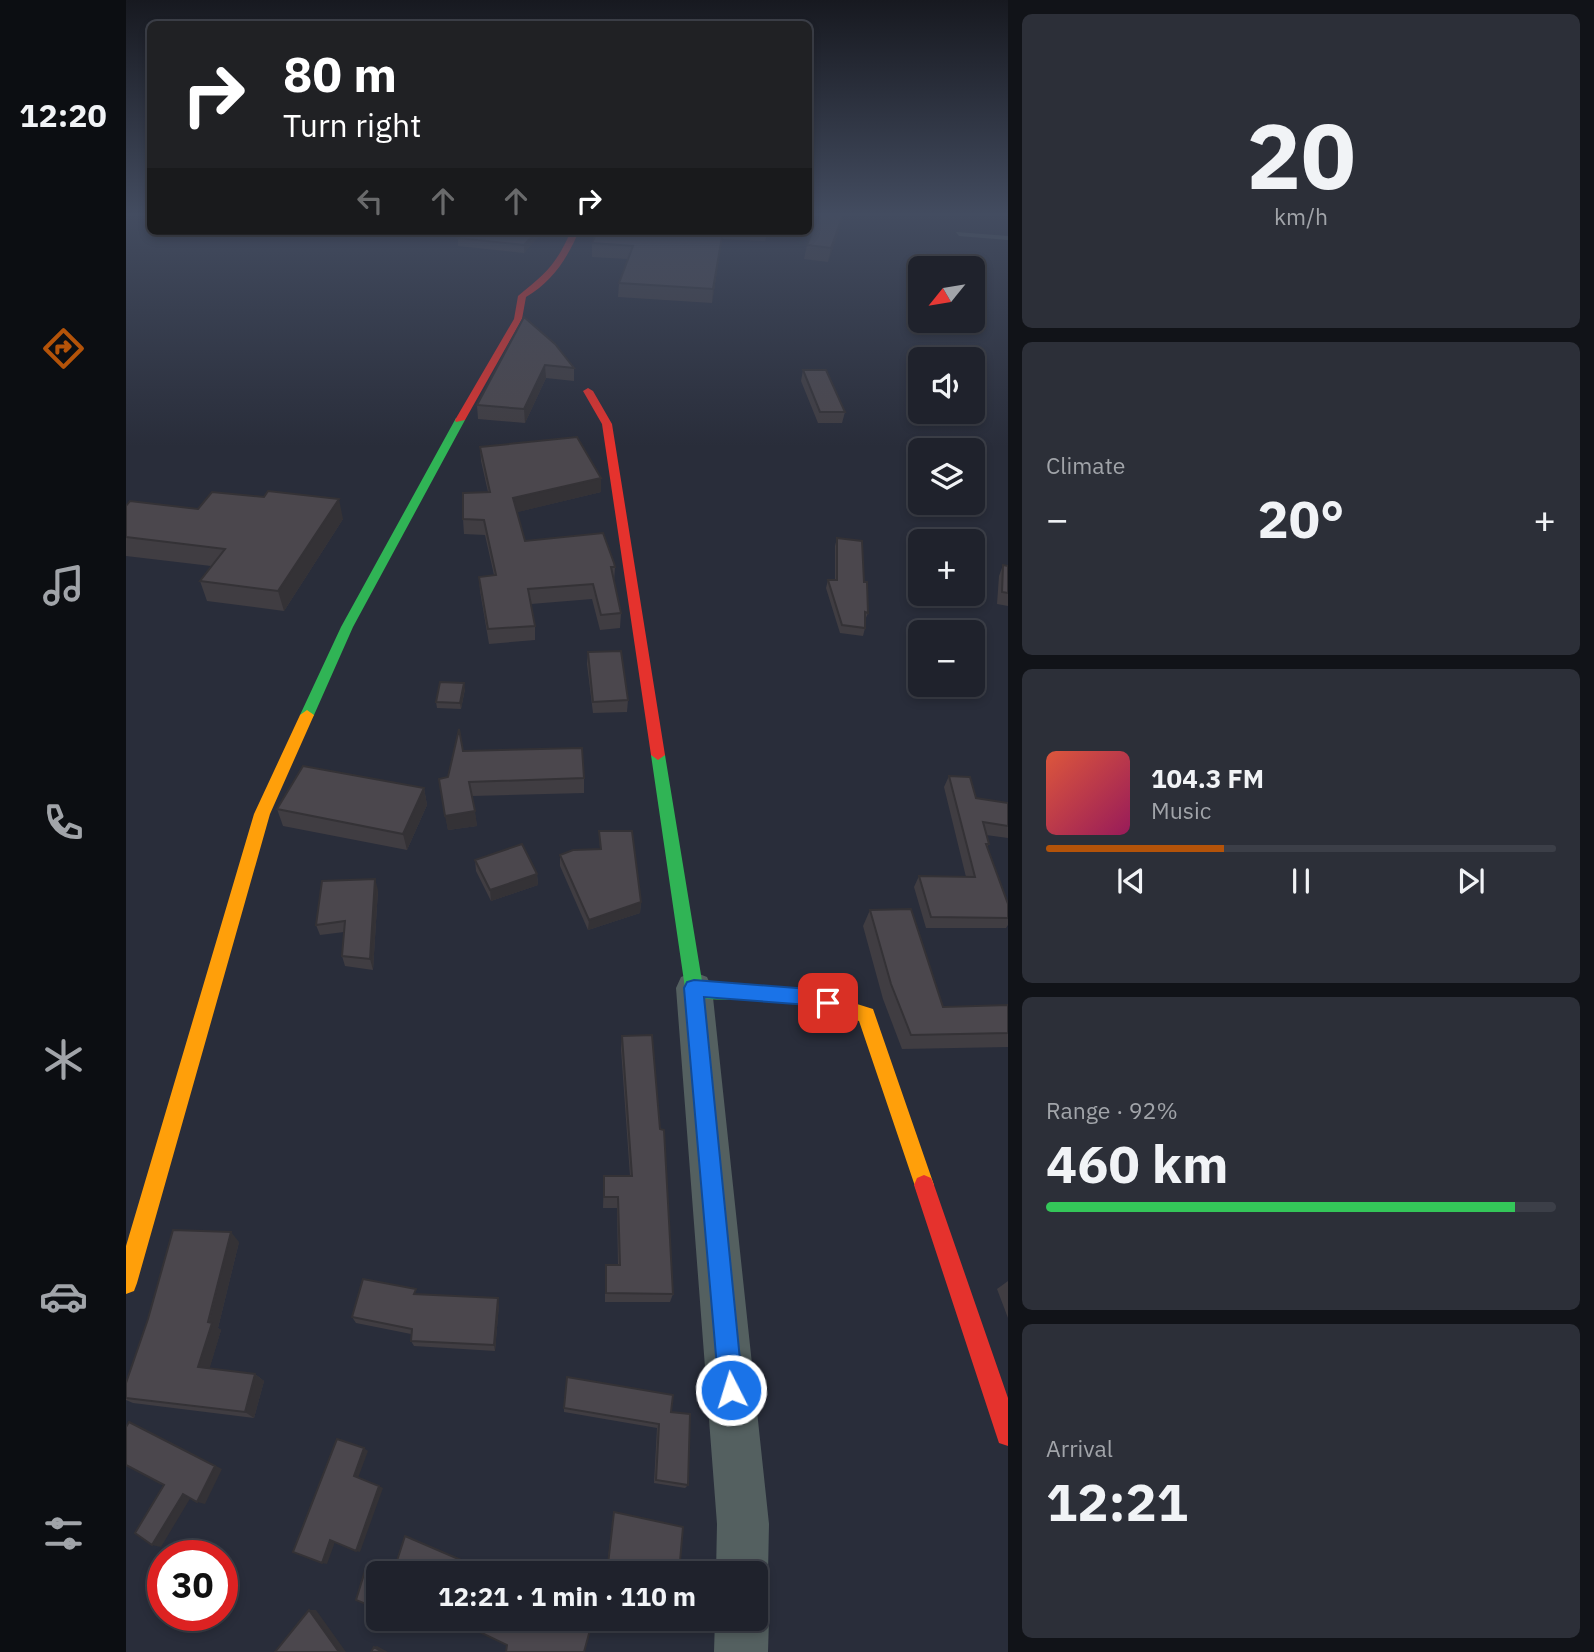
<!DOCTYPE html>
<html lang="en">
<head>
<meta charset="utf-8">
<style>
  :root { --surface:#1f222c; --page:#2c2f38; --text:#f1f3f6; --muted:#a1a4a9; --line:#3c3f48; --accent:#b45309 }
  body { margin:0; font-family:"IBM Plex Sans",sans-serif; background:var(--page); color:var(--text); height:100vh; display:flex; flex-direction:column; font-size:26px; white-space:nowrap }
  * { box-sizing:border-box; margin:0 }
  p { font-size:23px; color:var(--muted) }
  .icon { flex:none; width:38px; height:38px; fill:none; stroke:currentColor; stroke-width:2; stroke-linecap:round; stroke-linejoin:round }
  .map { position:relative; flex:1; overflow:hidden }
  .details { display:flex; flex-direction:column; gap:14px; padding:14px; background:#111318; width:586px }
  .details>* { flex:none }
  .guide { position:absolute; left:21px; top:21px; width:665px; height:214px; border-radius:10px; box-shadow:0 4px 10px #0003,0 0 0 2px var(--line); background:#202124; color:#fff; overflow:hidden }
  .needle { width:46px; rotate:240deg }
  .buttons { position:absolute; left:782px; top:256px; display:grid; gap:14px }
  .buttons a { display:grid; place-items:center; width:77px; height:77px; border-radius:10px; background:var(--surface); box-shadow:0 4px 10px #0003,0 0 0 2px var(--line); font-size:35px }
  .speed { position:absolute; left:21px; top:1540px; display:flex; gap:14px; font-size:35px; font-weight:700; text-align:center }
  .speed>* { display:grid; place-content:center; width:91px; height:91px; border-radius:50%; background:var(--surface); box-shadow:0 4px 10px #0003,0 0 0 2px var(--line); line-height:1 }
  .speed .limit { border:10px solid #d22; background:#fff; color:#111 }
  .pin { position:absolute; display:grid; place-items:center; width:60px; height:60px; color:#fff; margin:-30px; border-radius:14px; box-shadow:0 4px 10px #0006 }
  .me { position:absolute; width:77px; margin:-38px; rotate:355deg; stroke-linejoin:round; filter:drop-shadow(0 0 5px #0008) }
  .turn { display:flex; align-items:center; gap:24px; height:147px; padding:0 21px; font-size:32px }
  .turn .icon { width:91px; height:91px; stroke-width:2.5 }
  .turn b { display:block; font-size:49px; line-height:60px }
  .lanes { display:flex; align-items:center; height:66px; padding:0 21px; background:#0003; justify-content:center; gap:35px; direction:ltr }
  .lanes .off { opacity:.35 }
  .big { font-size:52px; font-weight:800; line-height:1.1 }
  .details .tile { flex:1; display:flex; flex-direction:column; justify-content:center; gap:10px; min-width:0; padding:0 24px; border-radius:10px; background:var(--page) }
  .details .dial { align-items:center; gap:0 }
  .dial b { font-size:91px; line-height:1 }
  .song { display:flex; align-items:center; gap:21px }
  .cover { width:84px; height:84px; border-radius:10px; background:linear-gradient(135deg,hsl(10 70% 55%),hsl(330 70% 35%)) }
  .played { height:7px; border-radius:4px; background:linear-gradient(90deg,var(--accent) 35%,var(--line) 35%) }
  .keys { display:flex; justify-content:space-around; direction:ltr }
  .heat { display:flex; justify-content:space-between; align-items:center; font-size:38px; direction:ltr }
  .charge { height:10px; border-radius:5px; background:linear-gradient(90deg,#34c759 92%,var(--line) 0) }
  .trip { position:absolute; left:240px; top:1561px; width:402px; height:70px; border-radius:10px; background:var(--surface); box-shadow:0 4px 10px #0003,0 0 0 2px var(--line); font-weight:800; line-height:70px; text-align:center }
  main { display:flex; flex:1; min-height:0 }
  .tabs { display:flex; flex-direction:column; width:126px; justify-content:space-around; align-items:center; background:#0c0e12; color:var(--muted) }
  .tabs .icon { width:49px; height:49px }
  .tabs .active { color:var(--accent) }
  .tabs b { font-size:32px; color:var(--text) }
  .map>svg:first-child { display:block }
</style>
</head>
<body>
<main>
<nav class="tabs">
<b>12:20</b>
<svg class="icon active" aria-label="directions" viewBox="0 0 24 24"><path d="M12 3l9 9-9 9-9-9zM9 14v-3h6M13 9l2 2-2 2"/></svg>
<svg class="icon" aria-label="music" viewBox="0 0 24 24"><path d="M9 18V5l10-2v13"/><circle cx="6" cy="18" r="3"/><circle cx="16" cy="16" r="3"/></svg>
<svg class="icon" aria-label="phone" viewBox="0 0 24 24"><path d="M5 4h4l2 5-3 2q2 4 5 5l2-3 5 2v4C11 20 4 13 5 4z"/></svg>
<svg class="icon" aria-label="climate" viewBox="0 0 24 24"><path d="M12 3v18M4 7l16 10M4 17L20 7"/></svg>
<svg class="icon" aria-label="car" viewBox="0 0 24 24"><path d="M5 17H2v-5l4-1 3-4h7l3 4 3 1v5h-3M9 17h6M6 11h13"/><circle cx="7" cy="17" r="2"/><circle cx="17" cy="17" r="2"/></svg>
<svg class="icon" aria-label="filters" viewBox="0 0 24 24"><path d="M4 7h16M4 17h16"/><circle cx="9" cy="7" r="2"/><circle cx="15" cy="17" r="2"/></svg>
</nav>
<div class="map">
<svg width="882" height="1652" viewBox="0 0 882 1652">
  <rect width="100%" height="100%" fill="#292d3a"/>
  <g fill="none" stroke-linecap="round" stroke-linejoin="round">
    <path fill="#546060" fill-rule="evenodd" d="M830,232L882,236V240L833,236Z"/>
    <path fill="#546060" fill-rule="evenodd" d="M568,972L581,977L586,988L643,1524L642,1573L635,1592L630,1594V1573H590L591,1524L550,988L555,977Z
      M630,1598L635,1600L643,1619L642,1652H588L589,1619H630Z"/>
    <path fill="#30b455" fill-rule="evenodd" d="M330,418L339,420L227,627L188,715L186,718H176L174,715L215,627Z
      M532,750L539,755L576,981L613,985L616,991L613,997C600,1002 575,999 562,994L559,988L525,755Z"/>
    <path fill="#ff9f0a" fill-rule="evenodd" d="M181,710L188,715L144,814L11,1283L8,1291L0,1294V1246L128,814L174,715Z
      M607,983L683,989L747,1009L808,1185L805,1192L798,1195L791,1192L733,1021L683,1005L607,999L601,997L598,991L601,985Z"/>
    <path fill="#e5322d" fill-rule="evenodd" d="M445,231H453C441,259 426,282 400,297L396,319L339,420L330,422L329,420L388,319L392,296C420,273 430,265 445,231Z
      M462,388L467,391L486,424L539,755L532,760L525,755L476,424L457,391Z
      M798,1175L805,1178L808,1185L882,1398V1446L873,1443L870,1434L788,1185L791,1178Z"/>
  </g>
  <path fill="#403d42" d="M693,215H718L702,262L678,259L681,245Z
    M339,231H417L398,253L332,246V238Z
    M471,231H642L639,241L596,239L586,303L492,297L493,283L502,259L466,257V243Z
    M398,317L448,368V381L420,378L399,423L352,419L351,405Z
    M677,370L719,412L716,423H692L675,381Z
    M354,447L475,478V492L391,512L399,541L489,567L488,582L495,613L494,628L474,630L466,599L405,604L409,626V640L363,644L354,591L353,577L368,575L359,535L338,534L337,519L362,492L355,461Z
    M0,506L72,509L217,519L158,611L81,601L74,581L85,566L0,556Z
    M711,538L738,582L742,613L739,620V628L737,636L714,633L700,588L702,580H709V546Z
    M877,565L882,566V606L871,604L873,576Z
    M462,652L502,700L501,712L467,713L461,664Z
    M339,689L335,709L311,708L310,702Z
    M337,751L458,778V793L346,796L351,826L322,830L313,779L322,777Z
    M823,776L850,798L882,803V838L860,835L863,844L861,847L882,904V925L880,928H800L788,887L793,876L840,877L818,787Z
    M298,788L301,805L281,850L157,826L151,809Z
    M473,831L515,902L514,913L462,930L434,866V855L474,849Z
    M349,860L411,874L412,885L365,901L350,871Z
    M252,890L247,970L219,966L216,956L218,932L194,935L190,925Z
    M744,910L817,1007L882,1005V1047L776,1049L757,999L737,926Z
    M496,1036L547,1294L544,1302H479V1275L480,1265H492L491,1208H477L478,1176H504L495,1049Z
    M113,1242L92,1328L95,1330L83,1369L129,1374L138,1381L128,1418L7,1403L0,1400V1383Z
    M882,1281V1318L871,1289Z
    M292,1294L373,1304L369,1351L288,1346L285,1341V1334L230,1323L226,1317Z
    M438,1408L545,1412L562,1485L559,1488L528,1483L531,1428L438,1412Z
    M488,1512L553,1573H480Z"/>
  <path fill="#343236" d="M717,215H718L717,219L702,262L705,248Z
    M411,231H417L398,253V245Z
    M597,231L596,239L586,303L587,289Z
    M419,365L420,378L399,423L398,409Z
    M475,478V492L388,513L387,498Z
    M213,499L217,519L158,611L152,591Z
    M338,683L339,689L335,709L334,703Z
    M298,788L301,805L281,850L277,834Z
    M349,811L351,826L322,830L319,816Z
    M411,874L412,885L365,901L364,890Z
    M249,879L252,890L247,970L244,959Z
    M515,902L514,913L462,930L463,920Z
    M105,1232L113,1242L92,1328L95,1330L82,1374L72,1367Z
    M372,1298L373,1304L369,1351L368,1345Z
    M129,1374L138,1381L128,1418L119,1412Z
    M3,1422L96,1469L79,1504L71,1502Z
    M238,1448L242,1451L232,1478L228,1476Z
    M253,1486L257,1488L234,1552L230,1551Z
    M57,1494L65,1497L35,1547L26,1545Z
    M204,1540L209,1542L201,1564L196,1563Z
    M183,1610H190L220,1652H213Z
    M251,1646L262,1652H256L248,1647Z"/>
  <path fill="#4b474d" stroke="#343236" stroke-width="2" d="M693,215H717L705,248L681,245Z
    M339,231H411L398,245L332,238Z
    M471,231H597L587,289L493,283L507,246L466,243Z
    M398,317L429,344L448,368L419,365L398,409L351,405Z
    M677,370H700L719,412H694Z
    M451,437L475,478L387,498L399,541L477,533L488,563L489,567H485L495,613L475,615L467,584L402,589L409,626L362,629L353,577L370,575L358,520L337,519V493L364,492L354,447Z
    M142,491L213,499L152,591L74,581L99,549L0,537V506L4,501L72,509L86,492L138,497Z
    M711,538L736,541L738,582H741L742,613L739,612V628L716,625L702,580H711Z
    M877,565L882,566V593L876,592Z
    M495,651L502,700L467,702L462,652Z
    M314,682L338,683L334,703L310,702Z
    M333,729L337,751L456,748L458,778L343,782L349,811L319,816L313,779L322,777Z
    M177,766L298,788L277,834L151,809Z
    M823,776L844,777L850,798L882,803V826L857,822L863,844H860L882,904V918L805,917L793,876L849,877Z
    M473,831H506L515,902L463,920L434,855L447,850L475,849Z
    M396,844L411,874L364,890L349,860Z
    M249,879L244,959L216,956L219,921L190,925L196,881Z
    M785,909L817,1007L882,1005V1033L785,1035L765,984L744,910Z
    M526,1035L534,1129L538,1130L547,1294L480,1293V1265H494L492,1197H478V1176H506L496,1036Z
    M47,1230L105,1232L82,1322L86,1323L72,1367L129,1374L119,1412L0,1398V1383L22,1319Z
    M237,1279L290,1289L288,1294L372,1298L368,1345L285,1341L286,1329L226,1317Z
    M441,1377L547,1395L545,1412L564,1414L562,1485L530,1480L533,1424L438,1408Z
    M3,1422L89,1466L71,1502L57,1494L26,1545L9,1533L38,1485L0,1465V1427Z
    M211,1439L238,1448L228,1476L253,1486L230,1551L204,1540L196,1563L167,1552Z
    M488,1512L557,1527L553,1573H481Z
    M279,1536L365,1573H267Z
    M239,1571L252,1577V1609L230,1600Z
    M183,1610L213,1652H149Z
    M336,1619H467L458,1652H380L381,1645L335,1623Z
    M506,1619H550L549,1628Z
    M248,1647L256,1652H245Z"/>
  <linearGradient id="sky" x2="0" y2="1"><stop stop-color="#171920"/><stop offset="0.48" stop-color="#434c60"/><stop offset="1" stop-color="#434c60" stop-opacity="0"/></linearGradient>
  <rect width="882" height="446" fill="url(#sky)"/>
  <path fill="#1a73e8" stroke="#114b97" stroke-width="2" d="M568,980L683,989L708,997L711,1003L708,1009L702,1011L683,1005L578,997L617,1390L613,1399L605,1402L596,1399L593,1390L558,988L561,982Z"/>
</svg>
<div class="buttons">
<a><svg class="needle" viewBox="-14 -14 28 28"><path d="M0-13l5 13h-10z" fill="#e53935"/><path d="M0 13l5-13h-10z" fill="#a1a4a9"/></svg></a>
<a><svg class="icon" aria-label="sound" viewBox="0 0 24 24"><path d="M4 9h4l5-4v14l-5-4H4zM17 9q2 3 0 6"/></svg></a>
<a><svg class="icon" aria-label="layers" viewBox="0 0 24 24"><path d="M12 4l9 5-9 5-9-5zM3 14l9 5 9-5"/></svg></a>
<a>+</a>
<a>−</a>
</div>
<div class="speed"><div class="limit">30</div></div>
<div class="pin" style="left:702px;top:1003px;background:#d93025"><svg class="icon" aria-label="arrive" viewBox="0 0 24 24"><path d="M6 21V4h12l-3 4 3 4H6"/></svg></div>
<svg class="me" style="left:605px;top:1390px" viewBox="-20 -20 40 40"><circle r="17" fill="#1a73e8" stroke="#fff" stroke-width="3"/><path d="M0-11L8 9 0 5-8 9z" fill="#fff"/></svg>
<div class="trip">12:21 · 1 min · 110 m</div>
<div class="guide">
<div class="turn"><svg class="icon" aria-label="right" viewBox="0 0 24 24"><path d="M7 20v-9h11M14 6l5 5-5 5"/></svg><div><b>80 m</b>Turn right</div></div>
<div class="lanes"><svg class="icon off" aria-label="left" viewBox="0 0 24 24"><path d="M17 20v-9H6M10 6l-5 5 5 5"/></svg><svg class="icon off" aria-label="ahead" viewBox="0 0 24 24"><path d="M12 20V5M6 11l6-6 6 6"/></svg><svg class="icon off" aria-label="ahead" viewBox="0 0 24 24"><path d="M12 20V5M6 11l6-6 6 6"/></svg><svg class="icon" aria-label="right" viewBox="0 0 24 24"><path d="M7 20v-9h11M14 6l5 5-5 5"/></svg></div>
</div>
</div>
<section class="details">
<div class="tile dial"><b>20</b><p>km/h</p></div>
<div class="tile"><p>Climate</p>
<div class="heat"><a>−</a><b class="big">20°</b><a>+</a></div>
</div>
<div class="tile">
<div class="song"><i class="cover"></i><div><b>104.3 FM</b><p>Music</p></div></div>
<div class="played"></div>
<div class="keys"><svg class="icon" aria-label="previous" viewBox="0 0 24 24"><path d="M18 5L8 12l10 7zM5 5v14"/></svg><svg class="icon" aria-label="pause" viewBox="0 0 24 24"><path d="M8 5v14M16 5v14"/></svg><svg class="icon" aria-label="next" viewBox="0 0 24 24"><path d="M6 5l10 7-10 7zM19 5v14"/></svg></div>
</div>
<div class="tile"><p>Range · 92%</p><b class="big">460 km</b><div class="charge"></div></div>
<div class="tile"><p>Arrival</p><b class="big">12:21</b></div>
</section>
</main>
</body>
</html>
